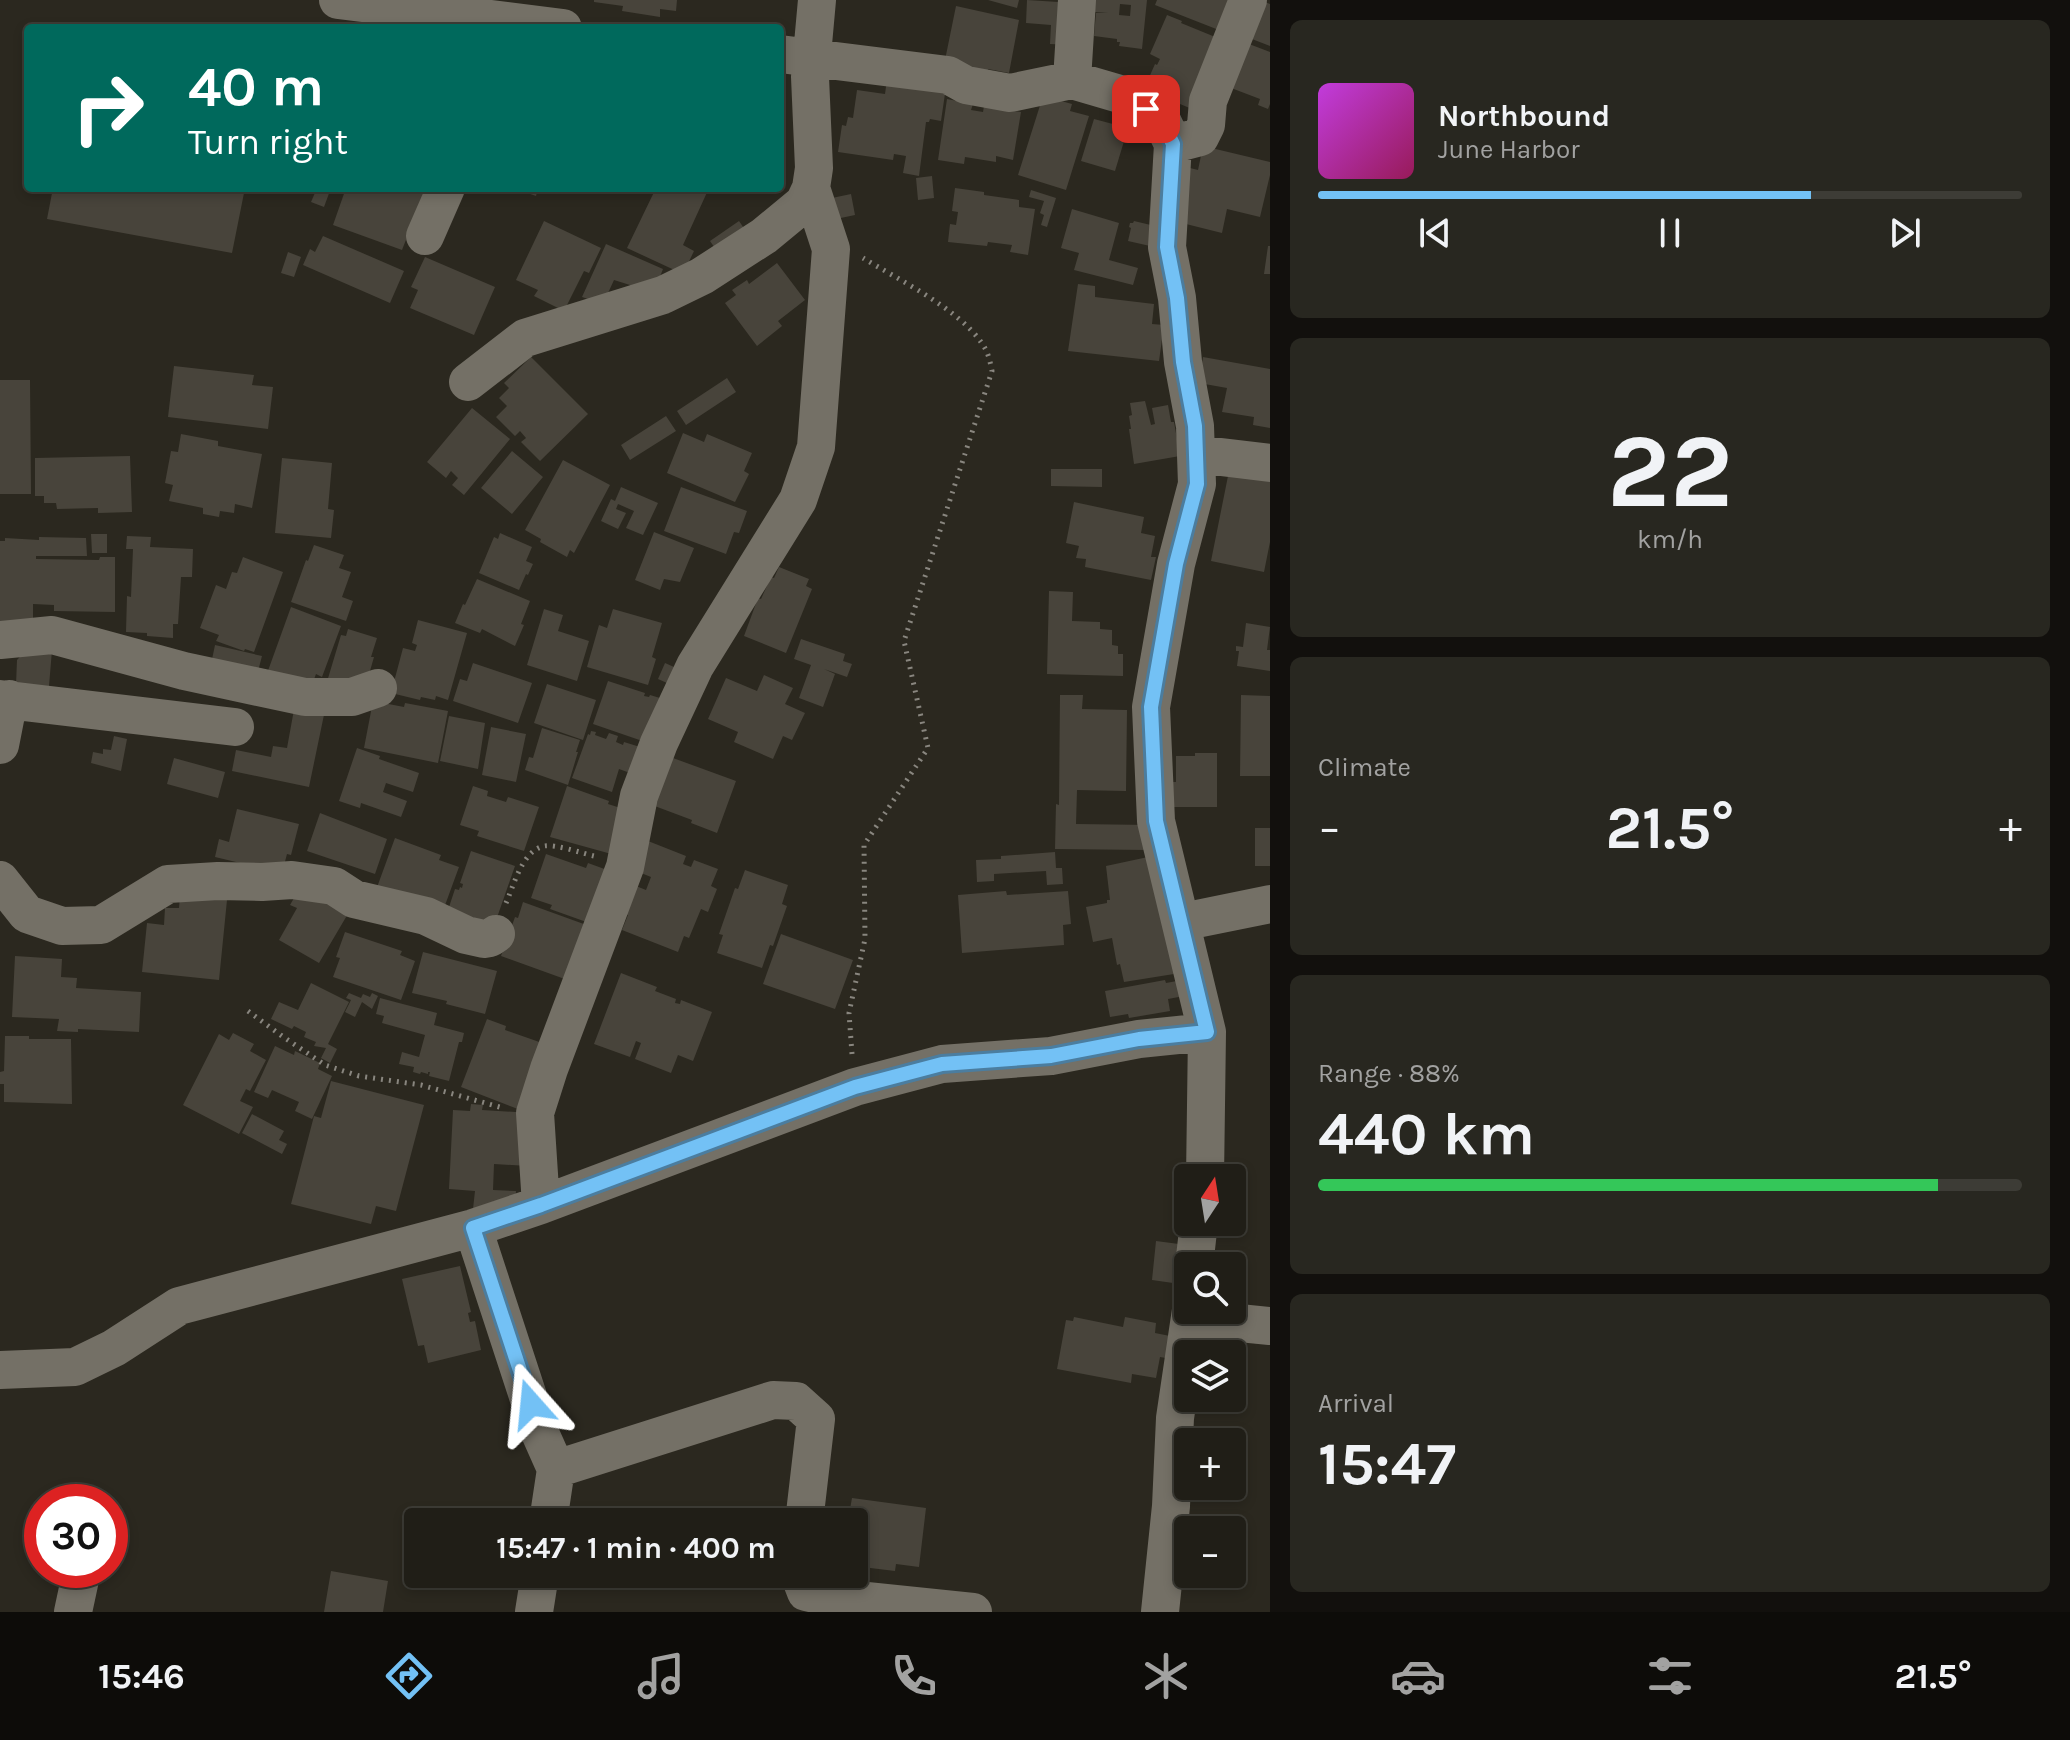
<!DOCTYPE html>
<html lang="en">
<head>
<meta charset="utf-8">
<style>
  :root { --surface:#201e17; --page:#282720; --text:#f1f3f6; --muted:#a2a2a1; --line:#3d3c36; --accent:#73c1f5 }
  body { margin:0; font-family:Karla,sans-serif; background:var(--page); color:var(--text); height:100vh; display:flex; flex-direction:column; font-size:30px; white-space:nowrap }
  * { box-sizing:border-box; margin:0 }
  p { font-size:26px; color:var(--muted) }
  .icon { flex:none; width:44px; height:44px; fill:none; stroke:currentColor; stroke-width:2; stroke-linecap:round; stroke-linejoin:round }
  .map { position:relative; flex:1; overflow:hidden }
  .sheet { display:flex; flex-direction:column; gap:20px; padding:20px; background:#12100d; width:800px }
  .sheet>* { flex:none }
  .hud { position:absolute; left:24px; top:24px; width:760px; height:168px; border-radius:8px; box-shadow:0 4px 12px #0003,0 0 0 2px var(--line); background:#00695c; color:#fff; overflow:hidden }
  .needle { width:52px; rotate:12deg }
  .buttons { position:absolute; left:1174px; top:1164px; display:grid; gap:16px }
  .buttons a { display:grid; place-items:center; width:72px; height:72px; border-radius:8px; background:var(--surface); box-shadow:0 4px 12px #0003,0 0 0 2px var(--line); font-size:40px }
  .speed { position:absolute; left:24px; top:1484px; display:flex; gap:16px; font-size:40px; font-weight:700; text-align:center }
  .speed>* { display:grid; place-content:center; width:104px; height:104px; border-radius:50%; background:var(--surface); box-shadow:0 4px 12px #0003,0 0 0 2px var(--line); line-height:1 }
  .speed .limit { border:12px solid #d22; background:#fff; color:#111 }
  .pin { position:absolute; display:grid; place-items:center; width:68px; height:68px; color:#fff; margin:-34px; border-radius:16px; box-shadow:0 4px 12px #0006 }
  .me { position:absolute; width:88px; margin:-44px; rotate:342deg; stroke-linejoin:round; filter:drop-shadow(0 0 6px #0008) }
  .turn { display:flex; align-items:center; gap:28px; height:168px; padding:0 32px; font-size:36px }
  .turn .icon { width:104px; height:104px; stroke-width:2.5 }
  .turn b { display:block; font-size:56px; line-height:68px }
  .big { font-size:60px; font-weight:700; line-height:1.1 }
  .sheet .card { flex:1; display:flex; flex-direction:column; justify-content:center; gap:12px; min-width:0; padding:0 28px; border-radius:12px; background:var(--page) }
  .sheet .dial { align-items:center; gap:0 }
  .dial b { font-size:104px; line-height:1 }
  .song { display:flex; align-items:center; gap:24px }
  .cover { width:96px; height:96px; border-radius:12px; background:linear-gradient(135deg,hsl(290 70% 55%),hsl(330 70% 35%)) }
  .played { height:8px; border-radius:4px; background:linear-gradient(90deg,var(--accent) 70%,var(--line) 70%) }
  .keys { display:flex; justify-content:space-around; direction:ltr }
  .heat { display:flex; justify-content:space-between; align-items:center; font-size:44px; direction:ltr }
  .charge { height:12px; border-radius:6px; background:linear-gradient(90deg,#34c759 88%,var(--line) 0) }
  .trip { position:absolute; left:404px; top:1508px; width:464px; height:80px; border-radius:8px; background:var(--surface); box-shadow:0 4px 12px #0003,0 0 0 2px var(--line); font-weight:700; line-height:80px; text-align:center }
  .tabs { display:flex; height:128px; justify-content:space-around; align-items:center; background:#0d0c09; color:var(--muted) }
  .tabs .icon { width:56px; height:56px }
  .tabs .selected { color:var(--accent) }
  .tabs b { font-size:36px; color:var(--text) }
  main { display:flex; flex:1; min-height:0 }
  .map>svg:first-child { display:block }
</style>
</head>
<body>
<main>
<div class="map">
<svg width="1270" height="1612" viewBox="0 0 1270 1612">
  <rect width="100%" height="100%" fill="#2b281f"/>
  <path fill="#48443b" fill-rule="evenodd" d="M594,0H677L676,11L660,9V17L622,11L623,6L594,2Z
    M988,0H1019L1017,8Z
    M1027,0L1074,3L1071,45L1050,44L1051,25L1026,23Z
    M1095,0H1147L1142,49L1119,46L1120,42H1117V39L1094,36L1096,13H1108L1094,12ZM1120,4L1131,5L1130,16L1119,15Z
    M1157,0H1242L1229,34L1155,5Z
    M1260,0L1270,4V46L1239,34Z
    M956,6L1019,20L1009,73L988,69L987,74L945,60Z
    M1167,15L1182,21L1181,23L1225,41L1192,109L1144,89L1155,64L1157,65L1160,59L1150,54Z
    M1236,39L1270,52V104L1268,109L1258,105L1260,99L1218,83Z
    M888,72L947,80L941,121L930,119L929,122H926L919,176L903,173L906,156L894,154L893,160L838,152L842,125L846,126L848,117L853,118L857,90L885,94Z
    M1043,96L1072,104L1070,111L1089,116L1066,190L1018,175Z
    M947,99L973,104L971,110L983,112L984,106L1021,112L1013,160L996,156V162L965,157L964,164L938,160Z
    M1094,119L1128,128L1115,171L1081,161Z
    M1203,146L1270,162V175L1260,217L1227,209L1222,233L1178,222L1190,168L1198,170Z
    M932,176L934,198L918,200L916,178Z
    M53,188H151L177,194L179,188H245L232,253L47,219Z
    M317,188H331L324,207L311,202Z
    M346,188H414L428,193L409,232L402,250L333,225Z
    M513,188H538L536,196Z
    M656,188H709L683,245L694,251L683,274L627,248Z
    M955,188L984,192V195L1019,200V207L1035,209L1028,255L1010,252L1012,245L988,242L987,246L948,242L950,224L956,225L958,212L952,211Z
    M1031,190L1056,198L1047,227L1041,225L1044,215L1040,213L1044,201L1029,197Z
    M851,194L855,215L836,219L832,198Z
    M1072,209L1119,223L1109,260L1138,268L1133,285L1074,270L1079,253L1061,248Z
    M544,221L601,248L589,273L584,271L564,311L534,296L538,290L516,280Z
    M739,221L750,237L721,257L710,241Z
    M1134,221L1155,226L1150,246L1128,241L1131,228L1129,227L1130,223H1133Z
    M323,236L404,271L390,303L303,265L310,249L315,252Z
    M606,244L663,269L654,292L628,291L630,285L614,280L603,304L582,297Z
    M1268,246H1270V274H1264Z
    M288,252L301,257L294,277L281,273Z
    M425,257L495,287L474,335L410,308L418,290L411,287Z
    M777,263L805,300L778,321L782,326L757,346L725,303L736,295L732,290L747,280L749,284Z
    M1078,284L1095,286V297L1154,304L1152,324L1164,325L1159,361L1068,351Z
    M531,357L588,414L540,461L521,442L526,438L520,431L515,436L496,417L507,406L499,398L509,388L504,383Z
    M1203,357L1270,369V428L1253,425L1254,417L1222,412L1227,388L1199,383Z
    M174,366L254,375L252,385L273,387L268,429L168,417Z
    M727,378L736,392L686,425L677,411Z
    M0,380H30L31,494H0Z
    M1145,401L1151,425L1155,424L1152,408L1168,405L1171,422H1174L1180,456L1134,464L1129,429H1131L1129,416L1132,415L1130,403Z
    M472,408L510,439L464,495L452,485L458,478L451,471L446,478L427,462Z
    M666,416L676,431L630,460L621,445Z
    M683,433L704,442L707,434L752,453L744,471L749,474L735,502L667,473Z
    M181,434L218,441V446L262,454L252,508L235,504L234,513L220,511L219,517L203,514V508L169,501L173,485L165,483L171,451L178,452Z
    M512,451L543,477L512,514L481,488Z
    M130,456L132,512L98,513V508L57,509L56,503H44V496H35V458Z
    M282,458L332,463L328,509L334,510L331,538L275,533Z
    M563,460L610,485L574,553L570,550L567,557L540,542L541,539L525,530Z
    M1051,469H1102V487L1051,486Z
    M1229,471L1270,479V542L1264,572L1211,561Z
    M621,487L658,503L643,535L626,528L634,511L618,504L616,509L626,513L618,529L601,521L611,499L615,501Z
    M681,487L747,511L739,533L734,532L726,554L664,531Z
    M1074,502L1144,517L1141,533L1155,536L1151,557H1156L1151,580L1085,567L1086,559L1076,558L1079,546L1066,543Z
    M654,532L694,548L680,582L664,579L660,590L635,580Z
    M500,533L532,547L526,561L533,564L528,575L526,574L519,590L479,573L494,537L498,539Z
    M91,534H107V553H92Z
    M127,536L151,537L150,547L193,549L192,577H181L178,624H173V638L147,636V633L126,632L127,596L131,597L133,549H126Z
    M39,537L86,538L87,556H36V559L99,560L100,557H115V612L54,611V605L33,604V631L0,628V541H5V538L39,540Z
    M314,545L344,555L339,568L351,572L342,597L353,601L346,621L291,602L306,560L308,561Z
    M243,557L283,572L254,652L245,649L244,651L216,641L219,635L200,628L216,585L226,589L232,572L237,573Z
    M779,567L809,579L806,586L812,589L786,653L744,636L758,598L761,599L771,577L774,578Z
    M477,579L530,601L521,624L524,625L515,646L482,629L480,633L455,623L463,604L465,605Z
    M1049,591L1073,592L1072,621L1100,622V629L1112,630V645L1118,646V654H1123V676L1047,674Z
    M291,607L341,626L322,677L316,674L309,693L265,679Z
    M544,609L563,615L558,631L589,641L577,681L527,665Z
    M613,609L662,623L652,657L656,659L648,685L587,667L599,625L607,628Z
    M418,620L467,633L448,700L436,696L435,700L421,697L420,700L391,693L403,648L415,651L417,645L412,643Z
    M1246,623L1270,627L1267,650H1270V671L1237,666L1239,651H1236V646L1243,647Z
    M348,629L377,638L371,657H374L366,685H326L341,635L346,636Z
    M801,639L845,654L843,661L852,664L847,677L824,669L835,674L823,707L799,698L811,665L794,659Z
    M215,645L262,656L256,679L210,669Z
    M27,649L52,650L49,686L16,685L17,660Z
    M473,663L532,683L518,723L453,701L460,679L467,681Z
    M665,663L683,671L676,687L658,679Z
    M764,675L793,688L785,704L805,713L792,740L783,736L773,759L734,742L738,732L708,719L726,678L757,691Z
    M608,681L645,693L644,696L649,697L650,695L670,701L654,745L593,724Z
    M547,684L596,700L583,740L534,723Z
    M1060,695H1083L1082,709L1127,710L1126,791L1077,790L1076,824L1150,825L1148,850L1055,849L1056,804L1059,805Z
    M1241,695L1270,696V776H1240Z
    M373,701L404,707L405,703L448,711L438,763L364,748Z
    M295,704L325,710L309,787L232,771L236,750L271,757L273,746L287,748Z
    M449,716L485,723L478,769L440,761Z
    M491,727L526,734L516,782L482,775Z
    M542,728L580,740L576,752H578L568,785L525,770L529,757L533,758Z
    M591,731L596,732L595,735L606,739L609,733L618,736L616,742L623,745L624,742L653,751L644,778L619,769L612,792L572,778L588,734L590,735Z
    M114,736L127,739L121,771L91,763L93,752L103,754V749L111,750Z
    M357,748L380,756L379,759L419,773L413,792L386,783L383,792L407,801L401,817L361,803L360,808L339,801Z
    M1195,753H1217V807H1168L1169,782H1176V756H1195Z
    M662,754L736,781L717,833L691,823L692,820L644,802Z
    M174,758L225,772L218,798L167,784Z
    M473,786L488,791L487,796L506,802L508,797L539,807L524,851L477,836L479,831L460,825Z
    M567,786L609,801L608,804L630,811L615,855L550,837Z
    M237,809L299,824L291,855L287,854L282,873L215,857L219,839L229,842Z
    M320,813L387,839L375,874L307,851Z
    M1255,828H1270V866H1255Z
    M395,838L441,855L439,860L459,867L444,908L376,890Z
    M648,841L686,856L683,864L691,867L694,860L718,869L711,886L717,889L708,912L701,909L689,938L684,936L678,952L622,930L628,915L621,912L631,884L646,890L651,877L636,871Z
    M471,851L515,866L492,932L446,916L455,889L459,890L460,887L462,888L463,884L460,883Z
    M1055,852L1056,868H1062L1063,884L1047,885L1046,871L994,874V881L977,882L976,860L1001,859V856Z
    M546,854L586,868L588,863L610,871L592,924L550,909L552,905L531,898Z
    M1162,854L1174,974L1124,982L1120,964L1117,965L1112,938L1093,942L1086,907L1107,903V900H1110L1106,866Z
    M745,870L788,885L782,904L787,906L773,946L770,945L762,968L717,953L723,935L719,934L735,888L738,889Z
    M302,884L349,912L319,963L279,940L297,908L290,905Z
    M1006,891L1007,895L1068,891L1071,924L1063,925L1064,945L962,953L958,895Z
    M180,895L227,900L219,980L142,972L147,923L164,925L165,908H179Z
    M523,902L592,927L573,982L501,956L515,917L518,918Z
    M345,932L402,951L400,955L415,961L401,1000L333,977L340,958L336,957Z
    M781,934L853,960L835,1009L763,984Z
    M423,952L497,971L485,1014L446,1004L447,1001L412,993Z
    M15,956L62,959L61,977L77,978L76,988L141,992L139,1032L78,1029V1032L57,1031L59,1019L12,1017Z
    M621,973L657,987L655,991L676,999L675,1003L680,1004L681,1000L712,1012L693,1061L678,1055L671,1073L635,1059L641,1043L636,1041L630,1057L594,1044Z
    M1165,980L1166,983L1182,980L1184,996L1168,999L1170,1011L1129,1018L1128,1014L1110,1017L1105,991Z
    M311,983L349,1002L328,1044L337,1049L330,1063L321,1058L326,1048L314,1046L316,1042L304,1037L306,1032L294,1026L292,1029L271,1019L279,1002L298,1010Z
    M349,993L361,998L363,994L370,997L372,993L378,996L372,1009L362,1002L355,1017L345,1012L351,1000L346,998Z
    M380,998L437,1013L434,1025L464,1033L462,1042H459L449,1081L429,1076L430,1072H428V1074L421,1072L420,1074L413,1072L414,1067L399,1064L402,1052L419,1057L425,1035L382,1023L384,1016L376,1014Z
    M487,1019L506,1026L505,1030L545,1044L523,1111L461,1087Z
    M233,1033L254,1044L250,1051L266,1060L250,1091L246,1089L240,1101L253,1107L239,1134L183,1105L219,1034L229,1040Z
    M5,1036H29V1039H71L72,1104L4,1102V1084H0V1072L4,1071Z
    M275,1046L294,1055L295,1051L320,1063L318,1069L332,1076L312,1119L295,1111L299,1102L272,1090L268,1098L254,1092Z
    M331,1081L424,1105L396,1211L376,1206L371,1224L291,1204L314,1116L321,1118Z
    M471,1104L483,1105L482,1110L531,1113L528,1166L494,1164L493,1190L516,1191L515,1202L493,1201V1210L473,1209L475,1191L449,1189L453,1110L470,1111Z
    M252,1114L284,1131L279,1140L287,1144L282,1154L242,1133Z
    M1156,1241L1179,1244L1184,1248L1180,1284L1152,1280Z
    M460,1266L471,1312L468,1313L470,1322L475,1321L481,1350L428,1363L424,1345L418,1346L402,1279Z
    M1074,1317L1123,1327L1125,1317L1156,1323L1155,1333L1170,1336L1166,1358L1160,1357L1156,1378L1132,1374L1131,1383L1057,1369L1066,1320L1073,1321Z
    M852,1498L926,1508L919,1567L896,1564L895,1571L854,1566V1522H837L838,1514L849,1515Z
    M331,1571L388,1581L383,1612H324Z"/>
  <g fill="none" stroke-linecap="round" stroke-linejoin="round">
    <path stroke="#89867f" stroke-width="5" stroke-dasharray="2 6" stroke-linecap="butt" d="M506,903C514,885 522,851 544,846C556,844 581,853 594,856
      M248,1011L282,1036L325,1065L359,1076L421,1085L503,1108
      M852,1054L849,1013L865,939L864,845L928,748L904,641L992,371C990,361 988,351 981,342C957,308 899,280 863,258"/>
    <path stroke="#747066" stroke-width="38" d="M338,0L563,28
      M780,54L948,75L966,85L1010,93L1072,80L1130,97L1162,121L1173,144L1167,247L1177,298L1183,362L1195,426L1197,484L1176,564L1151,707L1156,821L1207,1032L1205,1178
      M1072,80L1077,0
      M1173,144L1200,137L1206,125L1208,101L1248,0
      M425,236L446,188
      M468,382L525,338L663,295L702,276L764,236L804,203L811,188L814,168L810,77L817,0
      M1196,454L1270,463
      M0,640L52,635L184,671L305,697H352L378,688
      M0,699L235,727
      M0,745L9,699
      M0,880L27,914L62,926L101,925L168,884L218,881L262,882L292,880L334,886L354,899L426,916L466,935L484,939L490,938L496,934
      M1182,922L1270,904
      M541,1205L535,1113L549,1069L625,867L639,796L659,743L695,666L798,500L816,447L831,249L811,188
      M473,1228L540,1433L556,1469L773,1400L796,1401L816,1419L804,1522
      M1194,1266L1199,1222
      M1190,1318L1270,1326
      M0,1370L75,1367L114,1348L179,1306L473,1228L541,1205L855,1087L942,1064L1051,1056L1139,1039L1207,1032
      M548,1522L556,1469
      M799,1574L806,1592L828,1597L973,1612
      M73,1612L82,1570
      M534,1612L540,1574
      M1160,1612L1171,1506L1175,1418L1191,1310"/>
  </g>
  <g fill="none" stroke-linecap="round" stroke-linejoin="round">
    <g stroke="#4b7d9f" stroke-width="20">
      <path id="route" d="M531,1404L473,1228L541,1205L855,1087L942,1064L1051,1056L1139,1039L1207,1032L1156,821L1151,707L1176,564L1197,484L1195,426L1183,362L1177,298L1167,247L1173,144L1162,121L1146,109"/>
    </g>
    <use href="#route" stroke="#73c1f5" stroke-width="14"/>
  </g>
</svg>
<div class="buttons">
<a><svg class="needle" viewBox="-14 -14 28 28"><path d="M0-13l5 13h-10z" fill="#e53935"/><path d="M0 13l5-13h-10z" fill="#a2a2a1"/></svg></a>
<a><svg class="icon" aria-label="search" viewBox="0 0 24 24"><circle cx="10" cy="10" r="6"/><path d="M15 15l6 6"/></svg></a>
<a><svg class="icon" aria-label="layers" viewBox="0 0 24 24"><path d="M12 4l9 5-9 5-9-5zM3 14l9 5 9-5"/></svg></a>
<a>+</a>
<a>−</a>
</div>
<div class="speed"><div class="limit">30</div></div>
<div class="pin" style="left:1146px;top:109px;background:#d93025"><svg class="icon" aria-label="arrive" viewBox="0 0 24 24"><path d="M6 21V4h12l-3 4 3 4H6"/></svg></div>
<svg class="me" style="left:531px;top:1404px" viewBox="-20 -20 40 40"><path d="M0-17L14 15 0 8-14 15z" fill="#73c1f5" stroke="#fff" stroke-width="4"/></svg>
<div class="trip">15:47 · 1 min · 400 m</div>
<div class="hud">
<div class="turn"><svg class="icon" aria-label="right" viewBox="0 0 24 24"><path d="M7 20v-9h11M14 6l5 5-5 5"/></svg><div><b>40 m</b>Turn right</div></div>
</div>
</div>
<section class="sheet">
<div class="card">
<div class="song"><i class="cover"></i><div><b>Northbound</b><p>June Harbor</p></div></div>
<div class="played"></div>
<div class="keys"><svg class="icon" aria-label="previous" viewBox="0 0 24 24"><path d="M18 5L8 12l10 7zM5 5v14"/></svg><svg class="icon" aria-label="pause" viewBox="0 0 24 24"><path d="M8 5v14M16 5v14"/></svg><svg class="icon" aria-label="next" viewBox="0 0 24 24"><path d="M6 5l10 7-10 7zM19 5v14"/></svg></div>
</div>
<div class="card dial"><b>22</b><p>km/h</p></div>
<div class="card"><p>Climate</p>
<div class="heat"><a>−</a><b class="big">21.5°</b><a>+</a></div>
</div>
<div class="card"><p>Range · 88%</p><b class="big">440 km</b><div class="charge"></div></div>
<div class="card"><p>Arrival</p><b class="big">15:47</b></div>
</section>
</main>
<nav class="tabs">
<b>15:46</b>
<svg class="icon selected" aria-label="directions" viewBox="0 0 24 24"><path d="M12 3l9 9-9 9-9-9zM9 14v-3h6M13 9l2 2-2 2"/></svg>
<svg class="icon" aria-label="music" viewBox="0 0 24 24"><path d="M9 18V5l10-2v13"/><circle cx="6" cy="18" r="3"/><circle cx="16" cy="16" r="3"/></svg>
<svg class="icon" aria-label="phone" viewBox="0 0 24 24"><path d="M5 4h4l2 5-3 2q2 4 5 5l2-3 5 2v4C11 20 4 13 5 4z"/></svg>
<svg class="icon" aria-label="climate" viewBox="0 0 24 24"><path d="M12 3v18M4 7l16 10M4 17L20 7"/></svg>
<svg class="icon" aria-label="car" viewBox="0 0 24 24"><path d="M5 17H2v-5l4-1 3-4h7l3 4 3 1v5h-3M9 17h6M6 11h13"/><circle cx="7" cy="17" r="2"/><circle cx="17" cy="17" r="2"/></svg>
<svg class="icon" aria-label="filters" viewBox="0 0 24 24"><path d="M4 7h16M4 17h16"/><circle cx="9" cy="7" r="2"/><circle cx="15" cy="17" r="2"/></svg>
<b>21.5°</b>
</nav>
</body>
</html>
